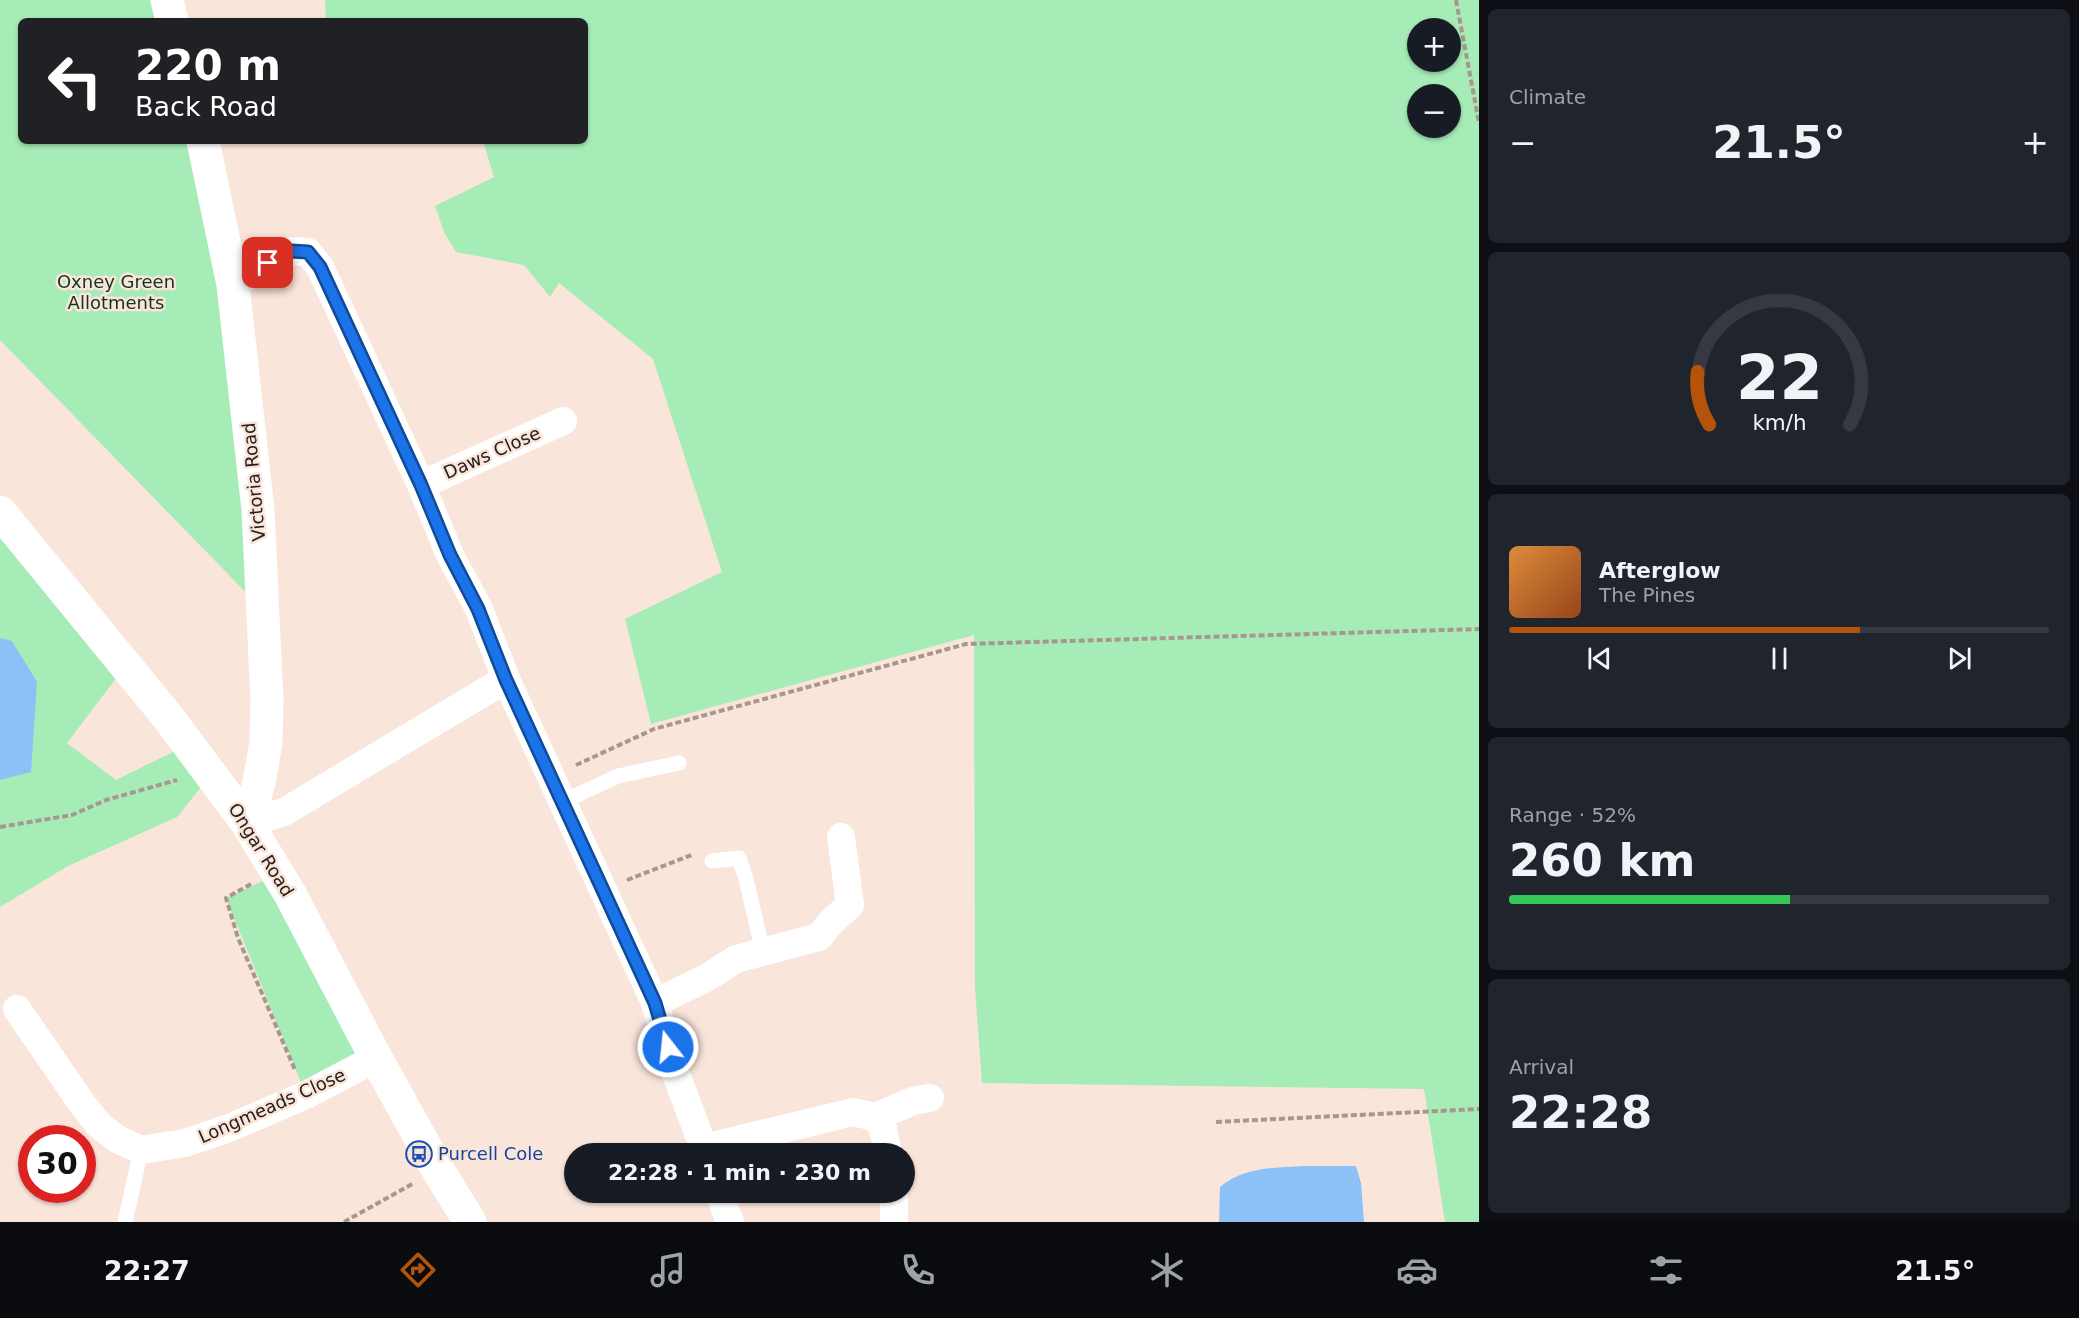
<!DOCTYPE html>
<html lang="en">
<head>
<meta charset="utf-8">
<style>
  :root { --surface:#171b24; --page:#20242c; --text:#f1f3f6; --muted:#9ea1a6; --line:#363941; --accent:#b45309 }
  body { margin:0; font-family:"DejaVu Sans",sans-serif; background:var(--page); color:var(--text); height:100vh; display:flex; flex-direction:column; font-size:22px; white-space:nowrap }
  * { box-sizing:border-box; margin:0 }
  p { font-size:20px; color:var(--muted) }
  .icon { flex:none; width:33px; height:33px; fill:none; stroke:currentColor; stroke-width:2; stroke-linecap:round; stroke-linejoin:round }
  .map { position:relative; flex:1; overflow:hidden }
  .sheet { display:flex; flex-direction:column; gap:9px; padding:9px; background:#0d0f14; width:600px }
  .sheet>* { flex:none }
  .guide { position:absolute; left:18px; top:18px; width:570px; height:126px; border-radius:9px; box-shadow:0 2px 4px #0004; background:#202124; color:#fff; overflow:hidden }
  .tools { position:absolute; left:1407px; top:18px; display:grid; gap:12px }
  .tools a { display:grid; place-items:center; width:54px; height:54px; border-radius:50%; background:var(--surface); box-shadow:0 2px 4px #0004; font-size:30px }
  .speed { position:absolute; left:18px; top:1125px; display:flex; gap:12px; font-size:30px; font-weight:700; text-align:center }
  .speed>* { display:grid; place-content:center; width:78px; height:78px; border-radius:50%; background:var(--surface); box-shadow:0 2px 4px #0004; line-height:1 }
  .speed .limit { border:9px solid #d22; background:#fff; color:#111 }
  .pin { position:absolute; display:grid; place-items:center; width:51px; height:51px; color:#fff; margin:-26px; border-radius:12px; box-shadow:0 3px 9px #0006 }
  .me { position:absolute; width:66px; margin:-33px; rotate:344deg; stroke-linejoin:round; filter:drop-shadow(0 0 4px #0008) }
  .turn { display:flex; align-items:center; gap:21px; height:126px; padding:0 18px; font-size:27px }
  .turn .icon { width:78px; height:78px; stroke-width:2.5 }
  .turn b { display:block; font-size:42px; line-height:51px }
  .big { font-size:45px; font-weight:600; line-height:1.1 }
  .sheet .tile { flex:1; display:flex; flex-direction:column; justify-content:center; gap:9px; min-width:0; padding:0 21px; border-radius:9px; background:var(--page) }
  .sheet .dial { align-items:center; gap:0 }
  .dial svg { height:156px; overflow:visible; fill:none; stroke:var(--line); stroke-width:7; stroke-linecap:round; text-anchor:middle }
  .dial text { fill:var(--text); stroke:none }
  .song { display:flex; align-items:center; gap:18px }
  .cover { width:72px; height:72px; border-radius:9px; background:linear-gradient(135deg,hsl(30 70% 55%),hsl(20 70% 35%)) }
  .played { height:6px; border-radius:3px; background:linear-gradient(90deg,var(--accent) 65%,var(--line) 65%) }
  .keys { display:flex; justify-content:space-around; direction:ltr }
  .heat { display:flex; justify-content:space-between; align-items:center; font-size:33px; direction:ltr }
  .charge { height:9px; border-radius:4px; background:linear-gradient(90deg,#34c759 52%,var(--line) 0) }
  .trip { position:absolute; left:564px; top:1143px; width:351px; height:60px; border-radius:30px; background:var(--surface); box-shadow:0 2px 4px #0004; font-weight:600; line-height:60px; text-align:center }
  .menu { display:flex; height:96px; justify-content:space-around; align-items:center; background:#090b0e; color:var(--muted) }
  .menu .icon { width:42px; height:42px }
  .menu .selected { color:var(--accent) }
  .menu b { font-size:27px; color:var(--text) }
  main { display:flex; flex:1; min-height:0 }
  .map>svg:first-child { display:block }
</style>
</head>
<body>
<main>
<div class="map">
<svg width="1479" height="1222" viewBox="0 0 1479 1222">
  <rect width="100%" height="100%" fill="#fae5db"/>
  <path fill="#a6ecb7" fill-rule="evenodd" d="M0,0H167L172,21H21V141H203L264,611L0,340Z
    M325,0H1479V1222H1445L1424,1089L982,1083L975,987L974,635L651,724L625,619L722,572L653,359L559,283L550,297L524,265L456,252L444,232L435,206L494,177L483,141H585V21H326ZM1418,28H1450V62H1418ZM1450,94V128H1418V94Z
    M7,531L117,677L67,743L116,780L175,751L202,786L177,817L68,866L0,907V538Z
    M278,874L376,1058L304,1090L226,898Z"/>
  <path fill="#8bc1f6" d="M0,638L12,641L37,682L31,772L0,780Z
    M1304,1166H1356L1361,1183L1364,1222H1219L1220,1187C1244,1167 1274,1168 1304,1166Z"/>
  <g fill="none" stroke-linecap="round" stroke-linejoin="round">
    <path stroke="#a7978f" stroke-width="4" stroke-dasharray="6 3" stroke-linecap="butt" d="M1456,0L1479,123
      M576,765L654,729L966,644L1479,629
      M0,827L72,815L106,800L177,780
      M627,880L694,854
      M251,884L226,898L238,938L295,1070
      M1216,1122L1479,1109
      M344,1222L414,1183"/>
    <path stroke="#fff" stroke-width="15" d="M562,802L618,776L679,763
      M712,861L739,858L746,879L763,952
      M125,1222L141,1150"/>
    <path stroke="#fff" stroke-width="28" d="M233,285L291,251L308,252L320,267L421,485L450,555L479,609L506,679L655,1003L674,1069L706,1154
      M421,485L563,421
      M247,823L284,812L506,679
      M655,1003L708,977L736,959L819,937L831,922L850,905L841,837
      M17,1009L83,1105L99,1125L117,1139L141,1150L185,1143L229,1128L306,1095L376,1058
      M875,1117L913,1101L930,1098
      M704,1148L853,1112L875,1117L883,1128L888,1154
      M719,1192L730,1222
      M894,1192V1222"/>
    <path stroke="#fff" stroke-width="33" d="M167,0L172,21
      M203,141L233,285L258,510L267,701L266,742L259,783L247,823
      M0,512L167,716L247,823L290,894L376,1058L438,1170L470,1222"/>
  </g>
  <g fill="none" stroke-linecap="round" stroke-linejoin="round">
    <g stroke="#114b97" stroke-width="15">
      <path id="route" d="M268,263L291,251L308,252L320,267L421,485L450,555L478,609L506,680L655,1003L668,1047"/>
    </g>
    <use href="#route" stroke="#1a73e8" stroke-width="10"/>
  </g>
  <defs>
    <g id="bus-ring" transform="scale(1.35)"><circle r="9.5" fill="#fae5db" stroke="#1a4fb4" stroke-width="1.5"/><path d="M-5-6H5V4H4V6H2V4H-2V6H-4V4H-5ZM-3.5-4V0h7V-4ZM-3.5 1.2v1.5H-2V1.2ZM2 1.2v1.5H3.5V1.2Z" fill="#1a4fb4"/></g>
  </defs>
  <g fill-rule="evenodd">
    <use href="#bus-ring" x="419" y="1154"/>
  </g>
  <g text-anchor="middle" stroke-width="5" stroke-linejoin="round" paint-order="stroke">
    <g font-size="18" fill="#11341c" stroke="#fae5db">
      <text x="116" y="288">Oxney Green<tspan x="116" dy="21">Allotments</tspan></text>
    </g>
    <g font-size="18" fill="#28201c" stroke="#fae5db">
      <text transform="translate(492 453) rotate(-24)" y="6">Daws Close</text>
      <text transform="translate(254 482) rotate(-95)" y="6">Victoria Road</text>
      <text transform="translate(261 850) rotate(58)" y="6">Ongar Road</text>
      <text transform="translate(272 1106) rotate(-24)" y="6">Longmeads Close</text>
    </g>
    <g font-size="18" fill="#164399" stroke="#fae5db" text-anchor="start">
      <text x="438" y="1160">Purcell Cole</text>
    </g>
  </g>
</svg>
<div class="tools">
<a>+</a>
<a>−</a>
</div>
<div class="speed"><div class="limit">30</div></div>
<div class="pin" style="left:268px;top:263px;background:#d93025"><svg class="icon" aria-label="arrive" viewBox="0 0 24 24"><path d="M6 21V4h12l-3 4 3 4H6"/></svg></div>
<svg class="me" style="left:668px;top:1047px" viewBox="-20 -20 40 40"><circle r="17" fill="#1a73e8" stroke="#fff" stroke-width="3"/><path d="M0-11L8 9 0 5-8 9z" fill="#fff"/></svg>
<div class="trip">22:28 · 1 min · 230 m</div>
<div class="guide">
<div class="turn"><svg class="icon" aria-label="left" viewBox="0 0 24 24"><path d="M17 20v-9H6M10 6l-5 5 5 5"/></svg><div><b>220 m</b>Back Road</div></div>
</div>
</div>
<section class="sheet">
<div class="tile"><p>Climate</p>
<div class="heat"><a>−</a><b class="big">21.5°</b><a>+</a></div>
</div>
<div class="tile dial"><svg viewBox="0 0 100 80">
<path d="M14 69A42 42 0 1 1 86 69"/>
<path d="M14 69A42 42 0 0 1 8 42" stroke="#b45309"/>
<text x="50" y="56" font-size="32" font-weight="700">22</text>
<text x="50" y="72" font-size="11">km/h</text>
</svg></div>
<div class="tile">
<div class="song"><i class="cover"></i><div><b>Afterglow</b><p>The Pines</p></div></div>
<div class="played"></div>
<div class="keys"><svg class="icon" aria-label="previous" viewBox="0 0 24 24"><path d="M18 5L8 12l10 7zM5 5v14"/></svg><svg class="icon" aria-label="pause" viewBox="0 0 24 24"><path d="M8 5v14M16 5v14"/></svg><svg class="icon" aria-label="next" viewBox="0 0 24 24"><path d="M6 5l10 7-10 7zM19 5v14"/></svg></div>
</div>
<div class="tile"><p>Range · 52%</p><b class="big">260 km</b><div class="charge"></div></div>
<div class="tile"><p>Arrival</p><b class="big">22:28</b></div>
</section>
</main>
<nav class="menu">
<b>22:27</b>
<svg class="icon selected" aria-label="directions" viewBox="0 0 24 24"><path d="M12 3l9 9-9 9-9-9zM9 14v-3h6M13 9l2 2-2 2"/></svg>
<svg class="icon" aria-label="music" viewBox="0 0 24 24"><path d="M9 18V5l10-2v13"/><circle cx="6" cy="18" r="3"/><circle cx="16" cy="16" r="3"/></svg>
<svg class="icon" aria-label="phone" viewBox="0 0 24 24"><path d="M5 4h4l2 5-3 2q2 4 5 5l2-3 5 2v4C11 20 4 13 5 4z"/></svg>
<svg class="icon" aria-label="climate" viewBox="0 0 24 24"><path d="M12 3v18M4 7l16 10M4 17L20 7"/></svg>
<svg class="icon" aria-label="car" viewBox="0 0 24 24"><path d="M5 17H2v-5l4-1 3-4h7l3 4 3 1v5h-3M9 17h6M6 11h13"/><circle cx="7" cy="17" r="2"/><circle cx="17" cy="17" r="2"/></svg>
<svg class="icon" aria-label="filters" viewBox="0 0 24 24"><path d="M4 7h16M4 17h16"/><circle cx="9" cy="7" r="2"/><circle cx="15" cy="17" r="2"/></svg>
<b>21.5°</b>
</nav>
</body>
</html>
